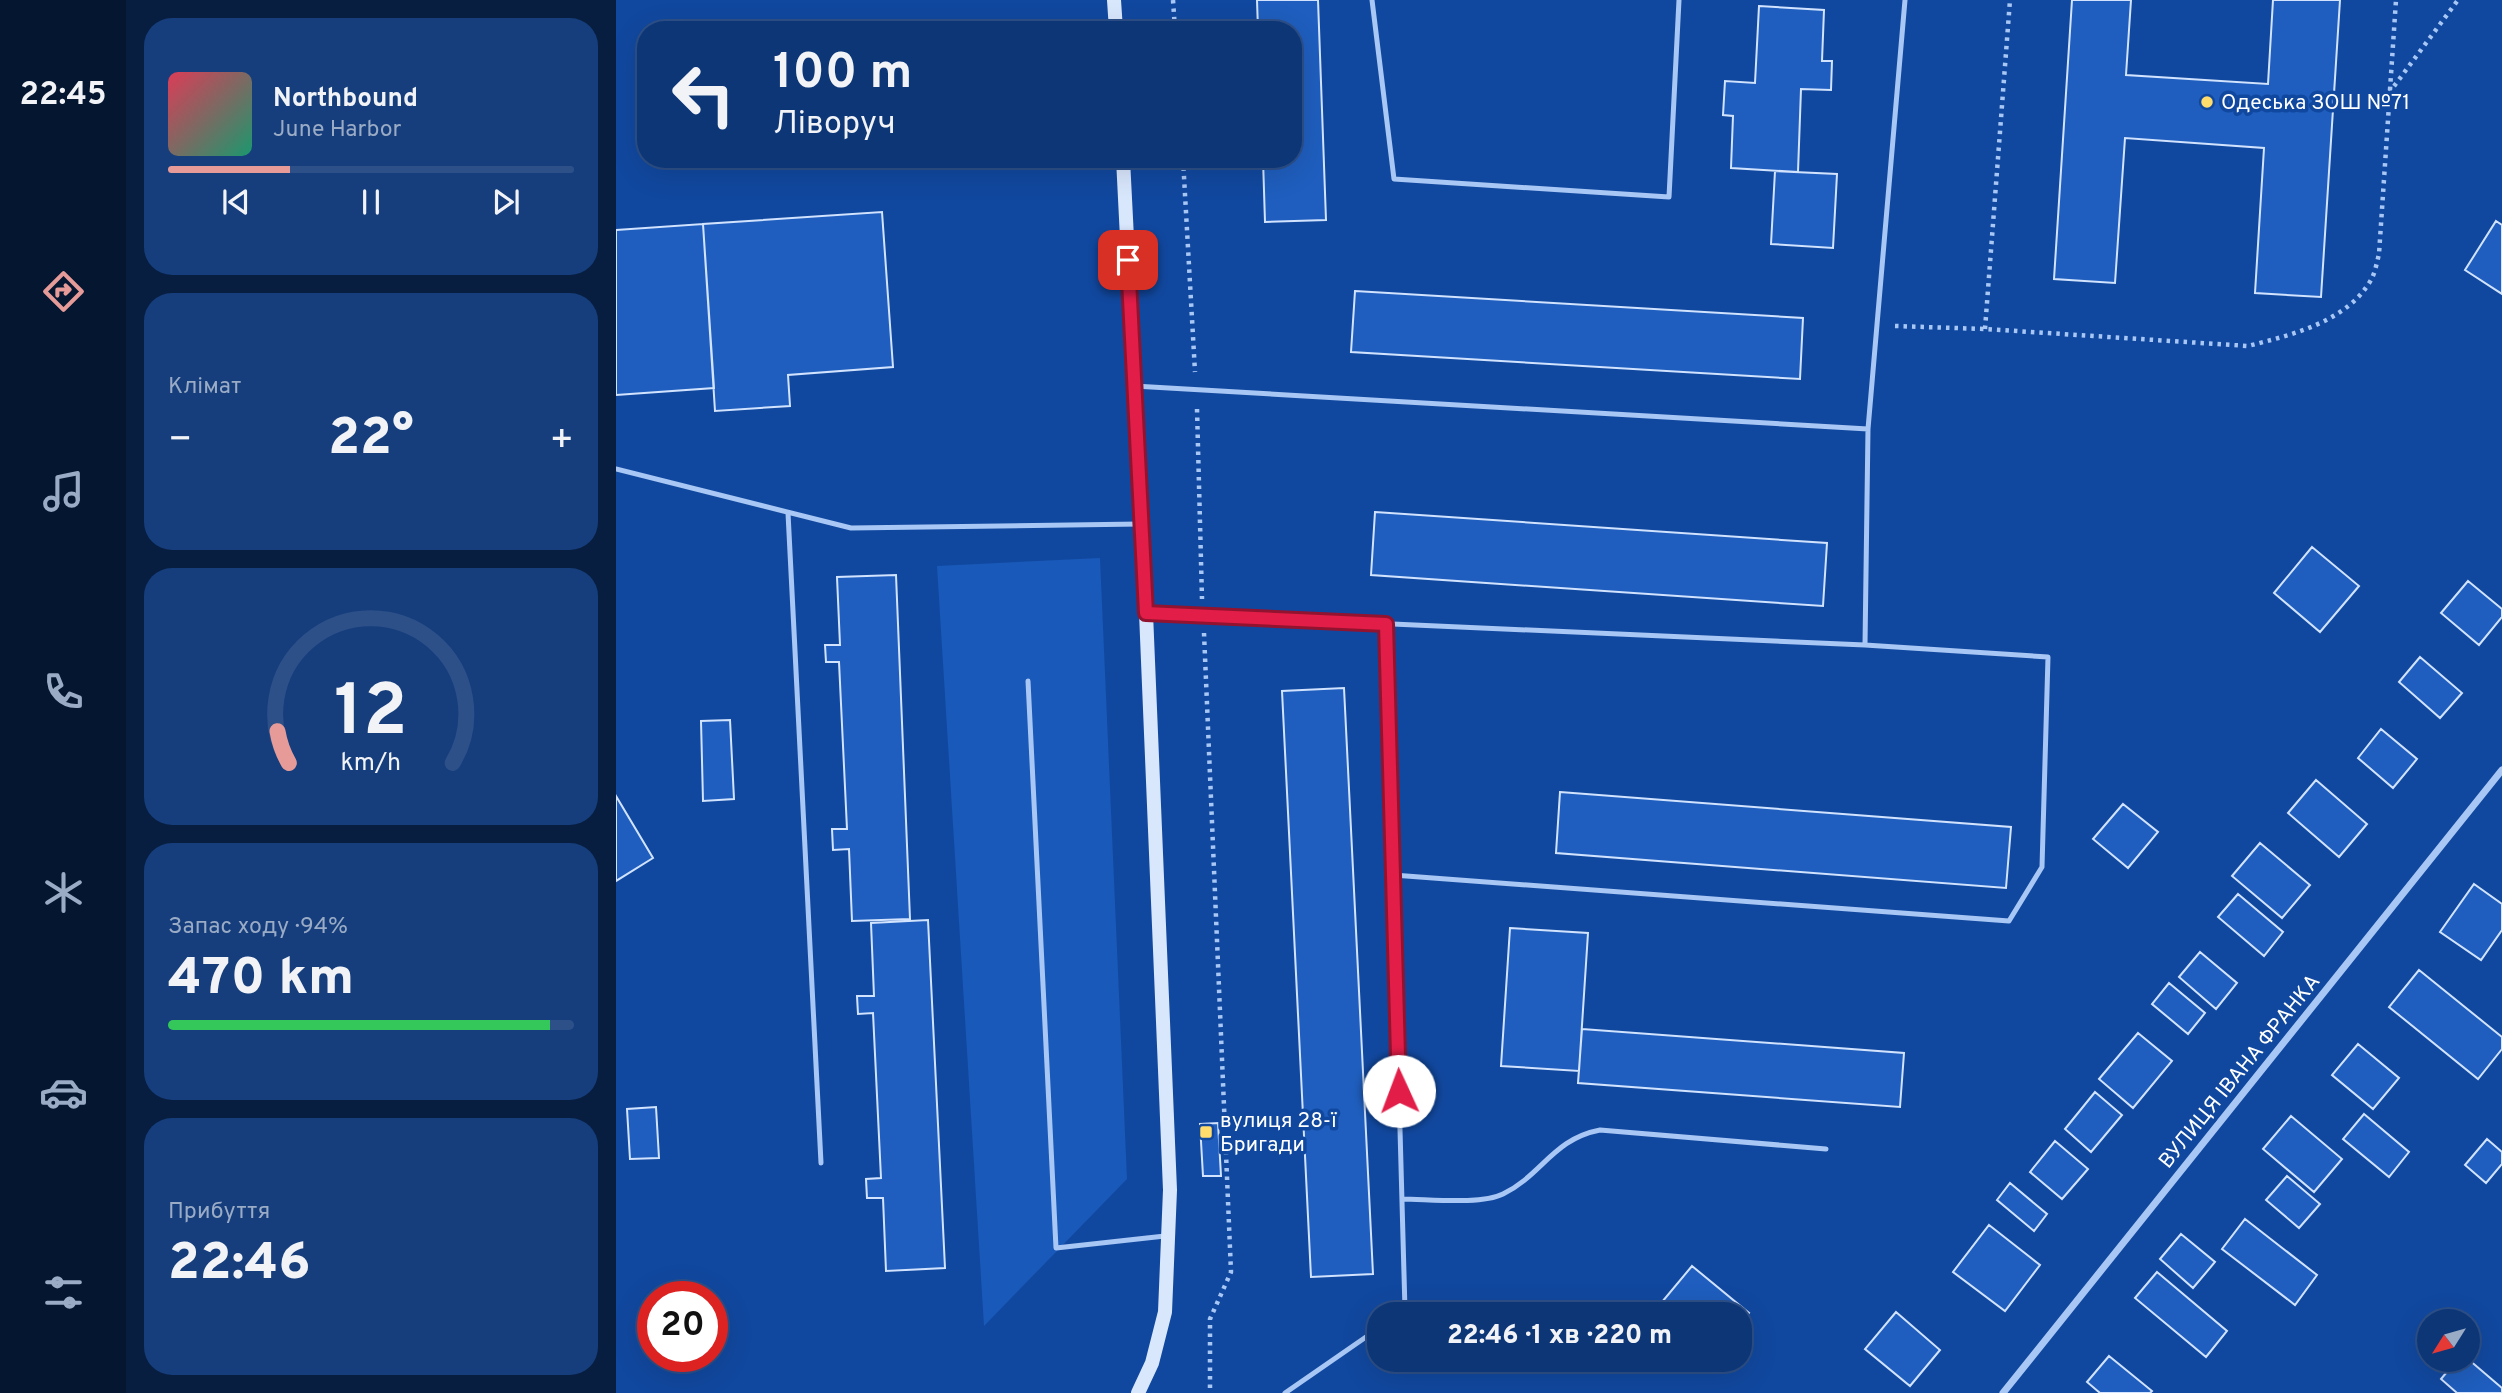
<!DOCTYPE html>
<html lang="uk">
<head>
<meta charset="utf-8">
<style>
  :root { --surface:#0d3677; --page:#163e7c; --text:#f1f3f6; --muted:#9aabc6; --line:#2d5089; --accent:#e69b98 }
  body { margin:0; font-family:Overpass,sans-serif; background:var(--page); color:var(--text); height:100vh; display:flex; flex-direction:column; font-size:26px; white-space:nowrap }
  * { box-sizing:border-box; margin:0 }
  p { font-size:23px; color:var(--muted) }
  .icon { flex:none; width:38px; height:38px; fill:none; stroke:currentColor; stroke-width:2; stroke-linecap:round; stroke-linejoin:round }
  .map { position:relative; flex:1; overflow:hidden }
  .sheet { display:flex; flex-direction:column; gap:18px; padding:18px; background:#071e41; width:490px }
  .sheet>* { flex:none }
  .banner { position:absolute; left:21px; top:21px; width:665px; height:147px; border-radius:28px; box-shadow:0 7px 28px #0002,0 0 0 2px var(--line); background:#0d3677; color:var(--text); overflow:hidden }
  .needle { width:46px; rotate:233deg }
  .controls { position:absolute; left:1801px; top:1309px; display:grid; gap:14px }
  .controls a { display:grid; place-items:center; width:63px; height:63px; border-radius:50%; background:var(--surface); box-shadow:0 7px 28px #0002,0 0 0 2px var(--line); font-size:35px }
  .speed { position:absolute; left:21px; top:1281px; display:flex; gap:14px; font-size:35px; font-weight:700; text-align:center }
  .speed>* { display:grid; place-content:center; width:91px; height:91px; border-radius:50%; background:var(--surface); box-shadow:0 7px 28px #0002,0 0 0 2px var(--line); line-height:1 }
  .speed .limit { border:10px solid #d22; background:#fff; color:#111 }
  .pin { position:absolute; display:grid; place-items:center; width:60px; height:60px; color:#fff; margin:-30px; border-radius:14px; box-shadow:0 4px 10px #0006 }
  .me { position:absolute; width:77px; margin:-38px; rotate:358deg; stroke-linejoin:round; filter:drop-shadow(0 0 5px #0008) }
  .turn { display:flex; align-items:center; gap:24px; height:147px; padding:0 21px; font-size:32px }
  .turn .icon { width:91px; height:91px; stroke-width:2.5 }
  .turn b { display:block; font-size:49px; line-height:60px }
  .big { font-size:52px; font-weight:800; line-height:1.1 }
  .sheet .widget { flex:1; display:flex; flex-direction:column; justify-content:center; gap:10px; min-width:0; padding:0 24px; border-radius:28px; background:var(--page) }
  .sheet .dial { align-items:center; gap:0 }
  .dial svg { height:182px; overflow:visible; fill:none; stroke:var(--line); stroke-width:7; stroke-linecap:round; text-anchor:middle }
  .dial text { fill:var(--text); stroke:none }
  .song { display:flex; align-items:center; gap:21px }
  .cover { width:84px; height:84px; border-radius:10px; background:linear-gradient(135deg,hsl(350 70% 55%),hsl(160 70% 35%)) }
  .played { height:7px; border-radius:4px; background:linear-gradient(90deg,var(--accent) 30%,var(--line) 30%) }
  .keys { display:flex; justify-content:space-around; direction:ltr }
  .heat { display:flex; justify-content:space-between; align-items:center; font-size:38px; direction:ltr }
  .charge { height:10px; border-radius:5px; background:linear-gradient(90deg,#34c759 94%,var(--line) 0) }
  .trip { position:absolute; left:751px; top:1302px; width:385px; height:70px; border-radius:28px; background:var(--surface); box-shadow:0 7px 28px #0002,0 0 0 2px var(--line); font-weight:800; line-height:70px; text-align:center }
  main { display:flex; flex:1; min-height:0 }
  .tab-bar { display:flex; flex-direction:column; width:126px; justify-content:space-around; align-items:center; background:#051630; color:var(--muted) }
  .tab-bar .icon { width:49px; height:49px }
  .tab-bar .current { color:var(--accent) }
  .tab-bar b { font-size:32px; color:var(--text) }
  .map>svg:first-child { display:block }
</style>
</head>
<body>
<main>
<nav class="tab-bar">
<b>22:45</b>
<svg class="icon current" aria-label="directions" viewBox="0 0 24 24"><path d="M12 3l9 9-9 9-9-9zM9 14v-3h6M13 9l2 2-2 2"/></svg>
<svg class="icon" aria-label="music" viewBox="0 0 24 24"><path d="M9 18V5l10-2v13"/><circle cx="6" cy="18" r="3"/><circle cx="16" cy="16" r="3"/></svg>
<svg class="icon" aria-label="phone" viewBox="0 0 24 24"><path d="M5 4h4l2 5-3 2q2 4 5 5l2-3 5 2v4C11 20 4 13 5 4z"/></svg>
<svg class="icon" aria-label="climate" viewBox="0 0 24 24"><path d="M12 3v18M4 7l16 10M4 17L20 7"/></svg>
<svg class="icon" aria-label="car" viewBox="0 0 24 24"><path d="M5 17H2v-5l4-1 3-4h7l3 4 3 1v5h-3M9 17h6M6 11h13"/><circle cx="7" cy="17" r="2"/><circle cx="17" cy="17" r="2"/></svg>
<svg class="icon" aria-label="filters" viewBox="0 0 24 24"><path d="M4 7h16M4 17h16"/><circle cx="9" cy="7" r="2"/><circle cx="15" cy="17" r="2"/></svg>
</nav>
<section class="sheet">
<div class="widget">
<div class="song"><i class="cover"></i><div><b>Northbound</b><p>June Harbor</p></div></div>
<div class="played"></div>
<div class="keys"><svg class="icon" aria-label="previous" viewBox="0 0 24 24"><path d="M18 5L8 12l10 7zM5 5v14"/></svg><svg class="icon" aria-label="pause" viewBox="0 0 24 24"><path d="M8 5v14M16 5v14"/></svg><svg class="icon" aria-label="next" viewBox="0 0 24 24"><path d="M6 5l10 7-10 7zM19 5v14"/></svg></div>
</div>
<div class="widget"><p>Клімат</p>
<div class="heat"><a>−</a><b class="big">22°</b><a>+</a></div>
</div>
<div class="widget dial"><svg viewBox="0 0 100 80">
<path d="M14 69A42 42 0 1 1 86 69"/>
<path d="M14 69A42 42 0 0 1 9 55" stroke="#e69b98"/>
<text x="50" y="56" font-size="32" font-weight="700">12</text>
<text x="50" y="72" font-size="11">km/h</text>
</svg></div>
<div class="widget"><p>Запас ходу · 94%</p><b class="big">470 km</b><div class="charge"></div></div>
<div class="widget"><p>Прибуття</p><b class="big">22:46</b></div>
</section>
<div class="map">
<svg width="1886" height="1393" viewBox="0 0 1886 1393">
  <rect width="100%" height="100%" fill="#11489f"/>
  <path fill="#1959b9" d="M484,558L511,1179L368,1326L321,566Z"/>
  <path fill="#1f5ebe" stroke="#d1e3fe" stroke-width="2" d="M641,0H702L710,220L649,222L647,159H677V30H642Z
    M1456,0H1515L1510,75L1652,84L1657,0H1724L1705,297L1639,293L1648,148L1509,138L1499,283L1438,279Z
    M1143,6L1208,10L1206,61H1216L1215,90L1185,89L1182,172L1115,168L1117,116L1107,115L1109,81L1139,83Z
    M1159,171L1221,174L1217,248L1155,244Z
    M266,212L277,367L172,375L174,406L99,411L87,224Z
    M1880,221L1886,225V294L1849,270Z
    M87,224L98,388L0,395V230Z
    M739,291L1187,318L1184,379L735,352Z
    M759,512L1211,543L1207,606L755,575Z
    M1696,547L1743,586L1704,632L1658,593Z
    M280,575L294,919L236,921L233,849L217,850L216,829H231L223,662H210L209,645H224L221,577Z
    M1852,581L1886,609V617L1863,645L1825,613Z
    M1804,657L1846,693L1824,718L1783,682Z
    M728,688L757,1274L695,1277L666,691Z
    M114,720L118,799L87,801L85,721Z
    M1765,729L1801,759L1777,788L1742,758Z
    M1700,780L1751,824L1723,857L1672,813Z
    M944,792L1395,827L1390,888L940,853Z
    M0,796L37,858L0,881Z
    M1507,804L1542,832L1512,868L1477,839Z
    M1644,843L1694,885L1666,918L1616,876Z
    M1858,884L1886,904V930L1865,960L1824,932Z
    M1622,894L1667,932L1648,956L1602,917Z
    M312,920L329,1268L270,1271L267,1198H251L250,1179L265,1178L257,1013L242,1014L241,996H258L255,923Z
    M894,928L972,933L963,1071L885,1066Z
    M1584,952L1621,983L1600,1009L1563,977Z
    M1803,970L1886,1037V1049L1862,1079L1773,1007Z
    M1553,983L1589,1013L1572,1034L1536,1004Z
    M966,1029L1288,1053L1284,1107L962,1083Z
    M1522,1033L1556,1061L1517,1108L1483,1079Z
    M1742,1044L1783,1078L1757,1109L1716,1075Z
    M1479,1092L1506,1115L1475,1152L1449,1129Z
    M40,1107L43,1158L14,1159L11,1109Z
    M1748,1114L1793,1152L1773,1177L1727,1139Z
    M1675,1116L1726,1159L1698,1192L1647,1149Z
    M602,1123L605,1176H587L584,1124Z
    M1871,1139L1886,1152V1164L1870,1183L1849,1165Z
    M1439,1141L1472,1169L1446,1199L1414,1172Z
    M1671,1176L1704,1204L1683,1228L1650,1200Z
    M1394,1183L1431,1214L1418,1231L1381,1200Z
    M1629,1219L1701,1275L1679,1305L1606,1249Z
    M1373,1225L1424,1265L1389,1311L1337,1272Z
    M1565,1234L1599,1262L1577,1288L1544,1259Z
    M1076,1266L1133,1313L1124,1324V1314H1048L1041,1308Z
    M1541,1272L1611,1331L1590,1357L1519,1298Z
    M1280,1312L1324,1350L1294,1386L1249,1349Z
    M1493,1356L1536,1391L1534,1393H1484L1471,1382Z
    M1852,1359L1886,1388V1393H1841L1825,1379L1841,1360Z"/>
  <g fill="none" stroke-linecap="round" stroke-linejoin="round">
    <path stroke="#a8c7f5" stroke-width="4.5" stroke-dasharray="3.5 5" stroke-linecap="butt" d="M557,0L559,30
      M1773,93L1842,0
      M567,159L579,372
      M1279,326L1369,329L1632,346C1675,335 1731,322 1755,280C1759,273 1761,262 1763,254L1780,0
      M1369,329L1394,0
      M581,409L586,599
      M588,633L615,1272L594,1319V1393"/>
    <path stroke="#a8c7f5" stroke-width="5" d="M756,0L778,179L1053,197L1063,0
      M518,386L1252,429
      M0,469L235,528L524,524
      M172,513L205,1163
      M530,613L1249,645L1432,657L1426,867L1393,921L777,875
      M770,624L789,1310L783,1314
      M1249,645L1252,429L1289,0
      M412,681L440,1248L549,1236
      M786,1199C812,1199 865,1205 887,1194C926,1175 937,1139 984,1130L1210,1149
      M669,1393L763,1328"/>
    <path stroke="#a8c7f5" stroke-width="7" d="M1387,1393L1886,770"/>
    <path stroke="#d9e7fd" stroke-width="14" d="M498,0L500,30
      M507,159L530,613L554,1190L549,1312L536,1363L522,1393"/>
  </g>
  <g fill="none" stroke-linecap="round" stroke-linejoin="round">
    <g stroke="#92132f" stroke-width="18">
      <path id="route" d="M512,260L530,613L770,624L783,1091"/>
    </g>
    <use href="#route" stroke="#e11d48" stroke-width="12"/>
  </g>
  <g fill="#ffdc6c" stroke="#11489f" stroke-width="2.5">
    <circle cx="1591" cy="102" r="7"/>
    <rect x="583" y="1125" width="14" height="14" rx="3.5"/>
  </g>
  <g text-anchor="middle" stroke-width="7" stroke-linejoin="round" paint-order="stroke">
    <g font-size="21" fill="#fff" stroke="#11489f" text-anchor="start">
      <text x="1605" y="109">Одеська ЗОШ №71</text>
      <text x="604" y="1127">вулиця 28-ї<tspan x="604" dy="24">Бригади</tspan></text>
    </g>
    <g font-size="21" fill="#fff" stroke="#11489f">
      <text transform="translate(1623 1071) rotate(-51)" y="7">ВУЛИЦЯ ІВАНА ФРАНКА</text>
    </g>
  </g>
</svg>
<div class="controls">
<a><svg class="needle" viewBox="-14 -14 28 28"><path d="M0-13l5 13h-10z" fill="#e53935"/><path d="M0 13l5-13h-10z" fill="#9aabc6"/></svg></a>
</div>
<div class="speed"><div class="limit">20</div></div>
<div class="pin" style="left:512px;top:260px;background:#d93025"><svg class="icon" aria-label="arrive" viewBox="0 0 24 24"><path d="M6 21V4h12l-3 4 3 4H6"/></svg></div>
<svg class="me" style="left:783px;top:1091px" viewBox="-20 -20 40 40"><circle r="19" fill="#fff"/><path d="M0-13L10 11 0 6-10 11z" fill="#e11d48"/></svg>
<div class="trip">22:46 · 1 хв · 220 m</div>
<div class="banner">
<div class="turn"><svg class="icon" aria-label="left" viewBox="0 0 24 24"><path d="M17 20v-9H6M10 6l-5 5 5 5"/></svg><div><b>100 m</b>Ліворуч</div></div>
</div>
</div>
</main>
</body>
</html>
